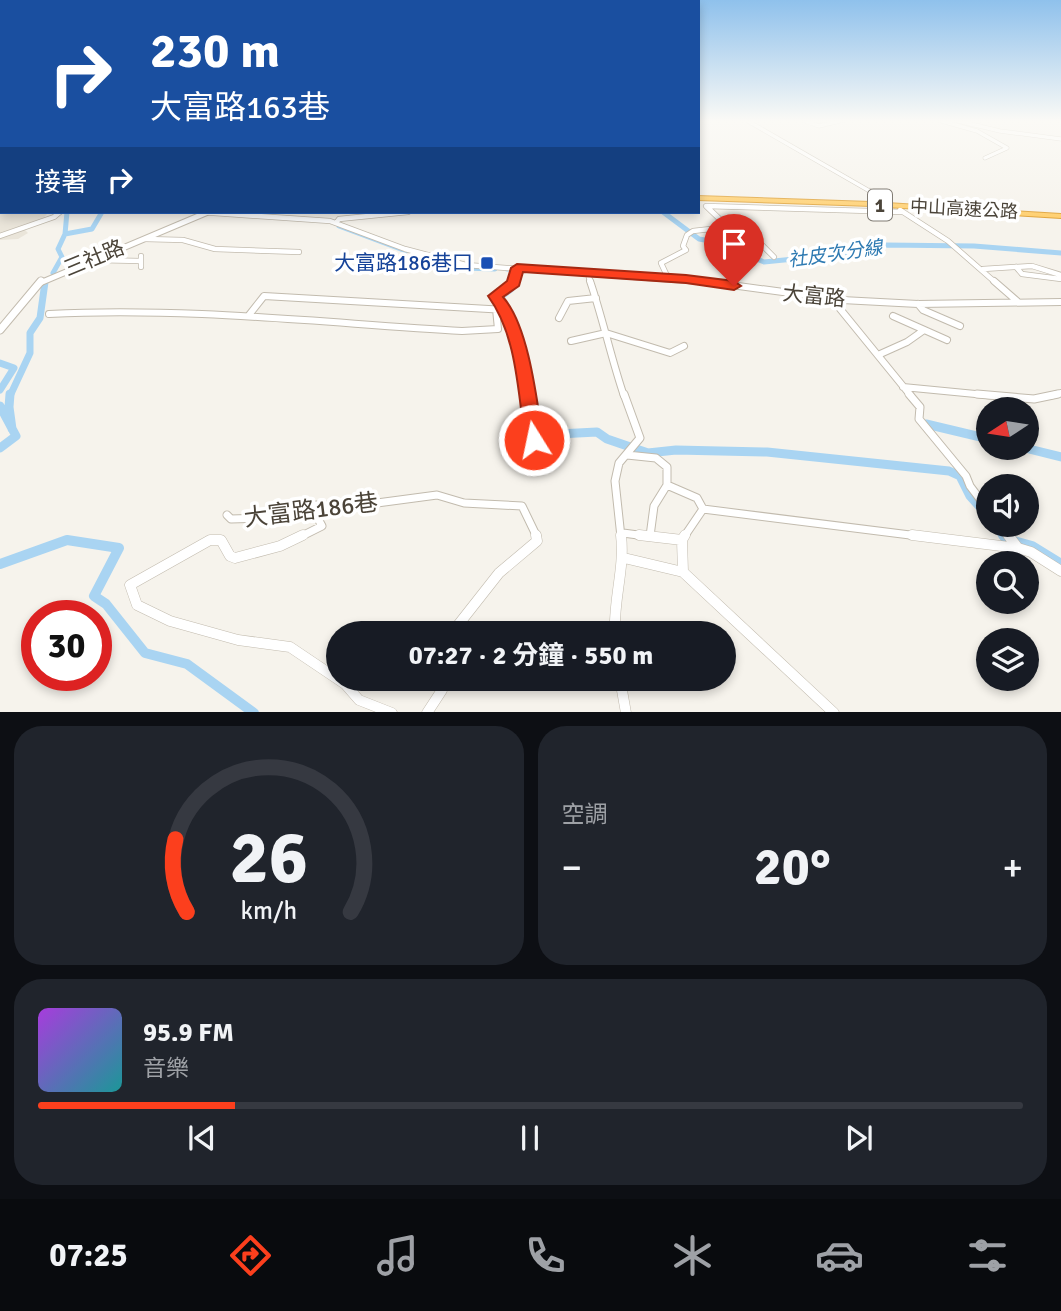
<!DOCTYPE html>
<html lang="zh-TW">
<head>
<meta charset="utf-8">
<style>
  :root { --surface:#171b24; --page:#20242c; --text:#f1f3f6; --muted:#9ea1a6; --line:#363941; --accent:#fc3f1d }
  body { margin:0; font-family:Signika,"Noto Sans TC",sans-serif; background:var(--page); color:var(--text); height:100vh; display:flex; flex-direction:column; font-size:26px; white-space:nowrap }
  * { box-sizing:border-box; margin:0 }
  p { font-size:23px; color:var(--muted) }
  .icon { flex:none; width:38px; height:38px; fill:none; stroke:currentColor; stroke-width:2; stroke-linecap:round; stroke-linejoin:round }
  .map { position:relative; height:712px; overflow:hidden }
  .panel { display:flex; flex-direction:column; gap:14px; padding:14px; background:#0d0f14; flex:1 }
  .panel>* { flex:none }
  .banner { position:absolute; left:0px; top:0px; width:700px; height:214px; box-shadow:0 4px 10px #0003; background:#1a4fa0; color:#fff; overflow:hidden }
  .needle { width:46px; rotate:258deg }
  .fabs { position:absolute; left:976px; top:397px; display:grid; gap:14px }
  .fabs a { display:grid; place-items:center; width:63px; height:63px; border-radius:50%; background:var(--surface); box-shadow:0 4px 10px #0003; font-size:35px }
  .speed { position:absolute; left:21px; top:600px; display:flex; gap:14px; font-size:35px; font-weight:700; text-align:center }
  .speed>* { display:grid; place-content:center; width:91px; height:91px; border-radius:50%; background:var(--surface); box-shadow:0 4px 10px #0003; line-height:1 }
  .speed .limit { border:10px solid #d22; background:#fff; color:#111 }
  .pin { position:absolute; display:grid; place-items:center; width:60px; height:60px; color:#fff; margin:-72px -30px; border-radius:50% 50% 50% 0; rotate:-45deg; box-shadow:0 0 7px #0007 }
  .pin .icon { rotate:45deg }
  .me { position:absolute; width:77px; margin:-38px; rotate:350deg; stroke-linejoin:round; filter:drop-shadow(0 0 5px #0008) }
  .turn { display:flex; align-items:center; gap:24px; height:147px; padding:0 35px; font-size:32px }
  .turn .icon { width:91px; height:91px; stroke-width:2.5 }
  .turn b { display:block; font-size:49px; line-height:60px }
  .then { display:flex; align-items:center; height:66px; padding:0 35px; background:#0003; gap:14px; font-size:26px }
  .big { font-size:52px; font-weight:700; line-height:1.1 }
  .panel .card { flex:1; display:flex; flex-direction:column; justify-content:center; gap:10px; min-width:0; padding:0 24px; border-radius:28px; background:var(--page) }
  .panel .dial { align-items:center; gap:0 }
  .dial svg { height:182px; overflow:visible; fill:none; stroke:var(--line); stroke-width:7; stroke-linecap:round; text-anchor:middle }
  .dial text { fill:var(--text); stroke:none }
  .song { display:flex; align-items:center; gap:21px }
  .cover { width:84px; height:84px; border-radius:10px; background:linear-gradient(135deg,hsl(280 70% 55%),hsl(180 70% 35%)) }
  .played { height:7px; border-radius:4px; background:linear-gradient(90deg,var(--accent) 20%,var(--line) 20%) }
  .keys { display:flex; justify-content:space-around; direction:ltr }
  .heat { display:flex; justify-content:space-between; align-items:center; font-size:38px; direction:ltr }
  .panel .tiles { flex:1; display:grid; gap:14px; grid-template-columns:1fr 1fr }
  .card:last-child { grid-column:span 2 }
  .trip { position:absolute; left:326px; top:621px; width:410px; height:70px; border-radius:35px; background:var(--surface); box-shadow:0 4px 10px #0003; font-weight:700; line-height:70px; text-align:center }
  .tabs { display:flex; height:112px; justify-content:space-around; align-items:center; background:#090b0e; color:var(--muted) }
  .tabs .icon { width:49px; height:49px }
  .tabs .on { color:var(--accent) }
  .tabs b { font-size:32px; color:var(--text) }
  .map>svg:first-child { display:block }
</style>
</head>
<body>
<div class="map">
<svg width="1061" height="713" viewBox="0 0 1061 713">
  <rect width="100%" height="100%" fill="#f6f3ec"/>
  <path fill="#eae5da" d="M0,208L2,212H44L47,214L38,224L24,229L28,233L18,239L0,240Z"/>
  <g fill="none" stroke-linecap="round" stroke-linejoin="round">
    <path stroke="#a9d4f2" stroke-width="5" d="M663,212L699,239L716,242L764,262L864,252L885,245L974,246L1061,253
      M339,226L406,251
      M65,234L92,229L102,212
      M432,257L463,268L495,269
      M507,269H514L512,283
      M53,273L62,257L58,249L65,234L67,212"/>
    <path stroke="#a9d4f2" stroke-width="7" d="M512,281L511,289L499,298L514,322L532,396
      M0,363L14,368L0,390
      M10,396L30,353V333L40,318L45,282"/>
    <path stroke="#a9d4f2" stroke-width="9" d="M10,394L9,407L12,429
      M532,394L539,435L597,432L607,439L648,453L676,450L767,452L949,471L960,476L970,496L989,517
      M0,406L16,436L0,448
      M926,424L989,439
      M1025,448L1061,457
      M996,525L1004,537"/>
    <path stroke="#a9d4f2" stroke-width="10" d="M1003,535L1006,539L1032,546L1061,564
      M0,564L67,540L119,548L94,596L106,604L145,653L187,664L254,713"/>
    <path stroke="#d4d0c8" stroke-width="4.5" stroke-dasharray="4.5 2.5" stroke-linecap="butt" d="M880,197L897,208"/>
    <g stroke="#c2bbae" stroke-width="4.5">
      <path id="minor-far4" d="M746,120L873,193
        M802,120L819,126L844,120
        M938,120L977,131L1007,148L985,158
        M954,120L1000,131L1061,139"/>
    </g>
    <g stroke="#c2bbae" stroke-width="6">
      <path id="minor-far3" d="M870,191L880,197
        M900,210L948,241L996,283
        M200,212L330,221L405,249L466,265L715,283
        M336,223L339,219L408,212
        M727,226L706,206L902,212
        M0,236L54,217L60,212
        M145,239L183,240L215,249L299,252
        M141,256V267
        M94,260L141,261
        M1016,267L1022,274L1061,279
        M983,269L1032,266L1061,275
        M587,272L591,283
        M668,278L661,263L686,250L683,246L687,235L693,231L737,226L745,228L774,257
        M514,283L517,268"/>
    </g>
    <g stroke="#c2bbae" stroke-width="8">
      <path id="minor-far2" d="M514,281L495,296L511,322L527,396
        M590,281C603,319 611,358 624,396
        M702,281L842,300L918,304L1061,302
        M994,281L1017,301
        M832,299L911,396
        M918,304L923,310L960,326
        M49,314C187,307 324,323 462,331L498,329L496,309
        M249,315L264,296L506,310
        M893,316L947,340
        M559,318L568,301L596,298
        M571,341L606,333L670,353L684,346
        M878,355L907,342L924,330
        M903,387L996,396
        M1050,396L1061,393"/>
    </g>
    <g stroke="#c2bbae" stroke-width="9">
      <path id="minor-far1" d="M527,394L534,440
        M909,394L920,407L919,419L966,476L970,486L989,511
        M977,394L1034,399L1058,394
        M627,455L656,458L667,467V485L654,506L650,536
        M667,485L697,498L703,509L684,537
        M703,509L926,537
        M227,515L231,519L270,518L314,505H362L437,495L464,503L522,506L537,537
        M1001,525L1010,537
        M623,533L653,537
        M300,537L322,526L317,517
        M621,537L615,481L619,463L640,438L624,394"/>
    </g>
    <g stroke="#c2bbae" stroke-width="11">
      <path id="minor" d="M303,535L280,546L235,558L230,556L221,540H210L130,585L137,605L170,621L238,640L290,647L345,684L359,700L392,713
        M639,535L682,540
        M912,535L1018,548L1031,552L1061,571
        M1008,535L1018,548
        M624,558L683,572L834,713
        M683,572L682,540L685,535
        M451,634L499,573L537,541L536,535
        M615,634C613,600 625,569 621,535
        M620,679L626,713
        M427,713L442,690L443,679"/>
    </g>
    <g stroke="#c2bbae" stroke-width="7">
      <path id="tertiary-far1" d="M40,283L208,212"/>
    </g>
    <g stroke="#c2bbae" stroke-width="9">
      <path id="tertiary" d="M0,330L41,281"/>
    </g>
    <g stroke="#e0a43c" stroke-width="2">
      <path id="motorway" d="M698,196L871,202L1061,214V218L871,206L698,200Z
        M0,198H2V202H0Z"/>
    </g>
    <use href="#minor-far4" stroke="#fff" stroke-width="3.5"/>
    <use href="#minor-far3" stroke="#fff" stroke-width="4.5"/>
    <use href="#minor-far2" stroke="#fff" stroke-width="6"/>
    <use href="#minor-far1" stroke="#fff" stroke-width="7"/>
    <use href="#minor" stroke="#fff" stroke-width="10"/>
    <use href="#tertiary-far1" stroke="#fff" stroke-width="5"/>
    <use href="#tertiary" stroke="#fff" stroke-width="7"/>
    <use href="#motorway" fill="#ffcf6e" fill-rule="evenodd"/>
  </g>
  <linearGradient id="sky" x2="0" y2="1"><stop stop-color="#8fc1ec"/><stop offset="0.55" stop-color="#fbfaf6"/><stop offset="1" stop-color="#fbfaf6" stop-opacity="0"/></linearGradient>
  <rect width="1061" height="220" fill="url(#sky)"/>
  <path fill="#fc3f1d" stroke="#a42913" stroke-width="2" d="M517,264L686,275L734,281L741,286L734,290L686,283L523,272L519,286L503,297C529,326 537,401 543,440L541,444H528L525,440C518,393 517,335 488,296L507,281L511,268Z"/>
  <rect fill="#1a4fb4" stroke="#fff" stroke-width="2.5" x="480" y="256" width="14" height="14" rx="3.5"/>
  <g text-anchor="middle" stroke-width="7" stroke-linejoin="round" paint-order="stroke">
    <g font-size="18" fill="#4b4439" stroke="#fff">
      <text transform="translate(964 209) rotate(3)" y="6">中山高速公路</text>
    </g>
    <rect fill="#fff" stroke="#817c74" stroke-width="2" x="868" y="189.5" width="24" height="31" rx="5"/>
    <g font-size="19" font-weight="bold" fill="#4b4439">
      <text x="880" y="212">1</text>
    </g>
    <g font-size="19" font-style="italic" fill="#2e7ab2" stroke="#fff">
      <text transform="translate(835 253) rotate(-8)" y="7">社皮次分線</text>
    </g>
    <g font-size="21" fill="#4b4439" stroke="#fff">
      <text transform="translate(94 258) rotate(-22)" y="7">三社路</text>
      <text transform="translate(814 296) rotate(6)" y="7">大富路</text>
    </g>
    <g font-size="21" fill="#164399" stroke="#fff" text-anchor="end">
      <text x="473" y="270">大富路186巷口</text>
    </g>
    <g font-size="24" fill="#4b4439" stroke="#fff">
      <text transform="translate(311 510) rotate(-7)" y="8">大富路186巷</text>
    </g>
  </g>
</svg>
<div class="fabs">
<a><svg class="needle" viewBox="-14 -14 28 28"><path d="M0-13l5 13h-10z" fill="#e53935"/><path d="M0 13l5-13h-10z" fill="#9ea1a6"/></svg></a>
<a><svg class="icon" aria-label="sound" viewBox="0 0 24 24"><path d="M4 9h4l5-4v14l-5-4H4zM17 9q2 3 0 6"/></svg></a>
<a><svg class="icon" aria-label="search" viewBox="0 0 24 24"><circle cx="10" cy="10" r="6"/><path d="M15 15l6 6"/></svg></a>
<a><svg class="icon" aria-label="layers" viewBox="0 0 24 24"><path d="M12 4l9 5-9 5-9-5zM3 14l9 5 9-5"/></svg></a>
</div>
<div class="speed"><div class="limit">30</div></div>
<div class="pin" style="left:734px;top:286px;background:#d93025"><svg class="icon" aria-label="arrive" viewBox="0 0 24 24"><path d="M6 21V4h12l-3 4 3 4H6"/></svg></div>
<svg class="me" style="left:534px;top:440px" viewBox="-20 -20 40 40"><circle r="17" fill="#fc3f1d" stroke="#fff" stroke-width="3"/><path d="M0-11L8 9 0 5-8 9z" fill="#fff"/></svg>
<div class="trip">07:27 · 2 分鐘 · 550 m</div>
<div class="banner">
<div class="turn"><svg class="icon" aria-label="right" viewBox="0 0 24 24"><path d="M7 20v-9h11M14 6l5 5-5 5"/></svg><div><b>230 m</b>大富路163巷</div></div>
<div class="then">接著<svg class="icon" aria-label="right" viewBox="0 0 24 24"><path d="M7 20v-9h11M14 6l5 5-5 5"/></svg></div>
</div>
</div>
<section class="panel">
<div class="tiles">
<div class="card dial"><svg viewBox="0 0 100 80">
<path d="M14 69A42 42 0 1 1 86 69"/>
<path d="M14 69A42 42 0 0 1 9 37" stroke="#fc3f1d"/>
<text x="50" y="56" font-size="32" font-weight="700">26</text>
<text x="50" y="72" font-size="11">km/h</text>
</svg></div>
<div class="card"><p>空調</p>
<div class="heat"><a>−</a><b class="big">20°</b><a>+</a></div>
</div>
<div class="card">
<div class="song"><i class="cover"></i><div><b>95.9 FM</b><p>音樂</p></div></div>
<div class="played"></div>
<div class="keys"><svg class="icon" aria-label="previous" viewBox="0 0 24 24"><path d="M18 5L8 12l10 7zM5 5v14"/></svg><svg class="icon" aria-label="pause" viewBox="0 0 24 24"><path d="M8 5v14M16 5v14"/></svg><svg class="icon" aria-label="next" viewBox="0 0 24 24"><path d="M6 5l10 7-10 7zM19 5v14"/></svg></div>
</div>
</div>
</section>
<nav class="tabs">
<b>07:25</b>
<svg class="icon on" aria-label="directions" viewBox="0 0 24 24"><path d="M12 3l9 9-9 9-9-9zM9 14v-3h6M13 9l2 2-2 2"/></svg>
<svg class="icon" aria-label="music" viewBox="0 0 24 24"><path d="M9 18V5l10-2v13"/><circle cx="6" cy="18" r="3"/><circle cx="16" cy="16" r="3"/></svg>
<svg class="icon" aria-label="phone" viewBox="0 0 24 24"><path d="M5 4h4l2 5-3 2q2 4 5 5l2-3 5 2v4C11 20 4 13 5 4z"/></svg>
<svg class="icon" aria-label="climate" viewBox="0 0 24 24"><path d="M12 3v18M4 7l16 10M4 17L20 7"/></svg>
<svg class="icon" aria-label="car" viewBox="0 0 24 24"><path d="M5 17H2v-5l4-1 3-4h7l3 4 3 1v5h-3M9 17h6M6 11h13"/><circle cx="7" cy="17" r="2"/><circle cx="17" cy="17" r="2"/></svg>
<svg class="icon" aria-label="filters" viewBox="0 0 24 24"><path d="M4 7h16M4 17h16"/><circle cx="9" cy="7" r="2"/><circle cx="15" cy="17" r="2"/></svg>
</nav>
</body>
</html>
